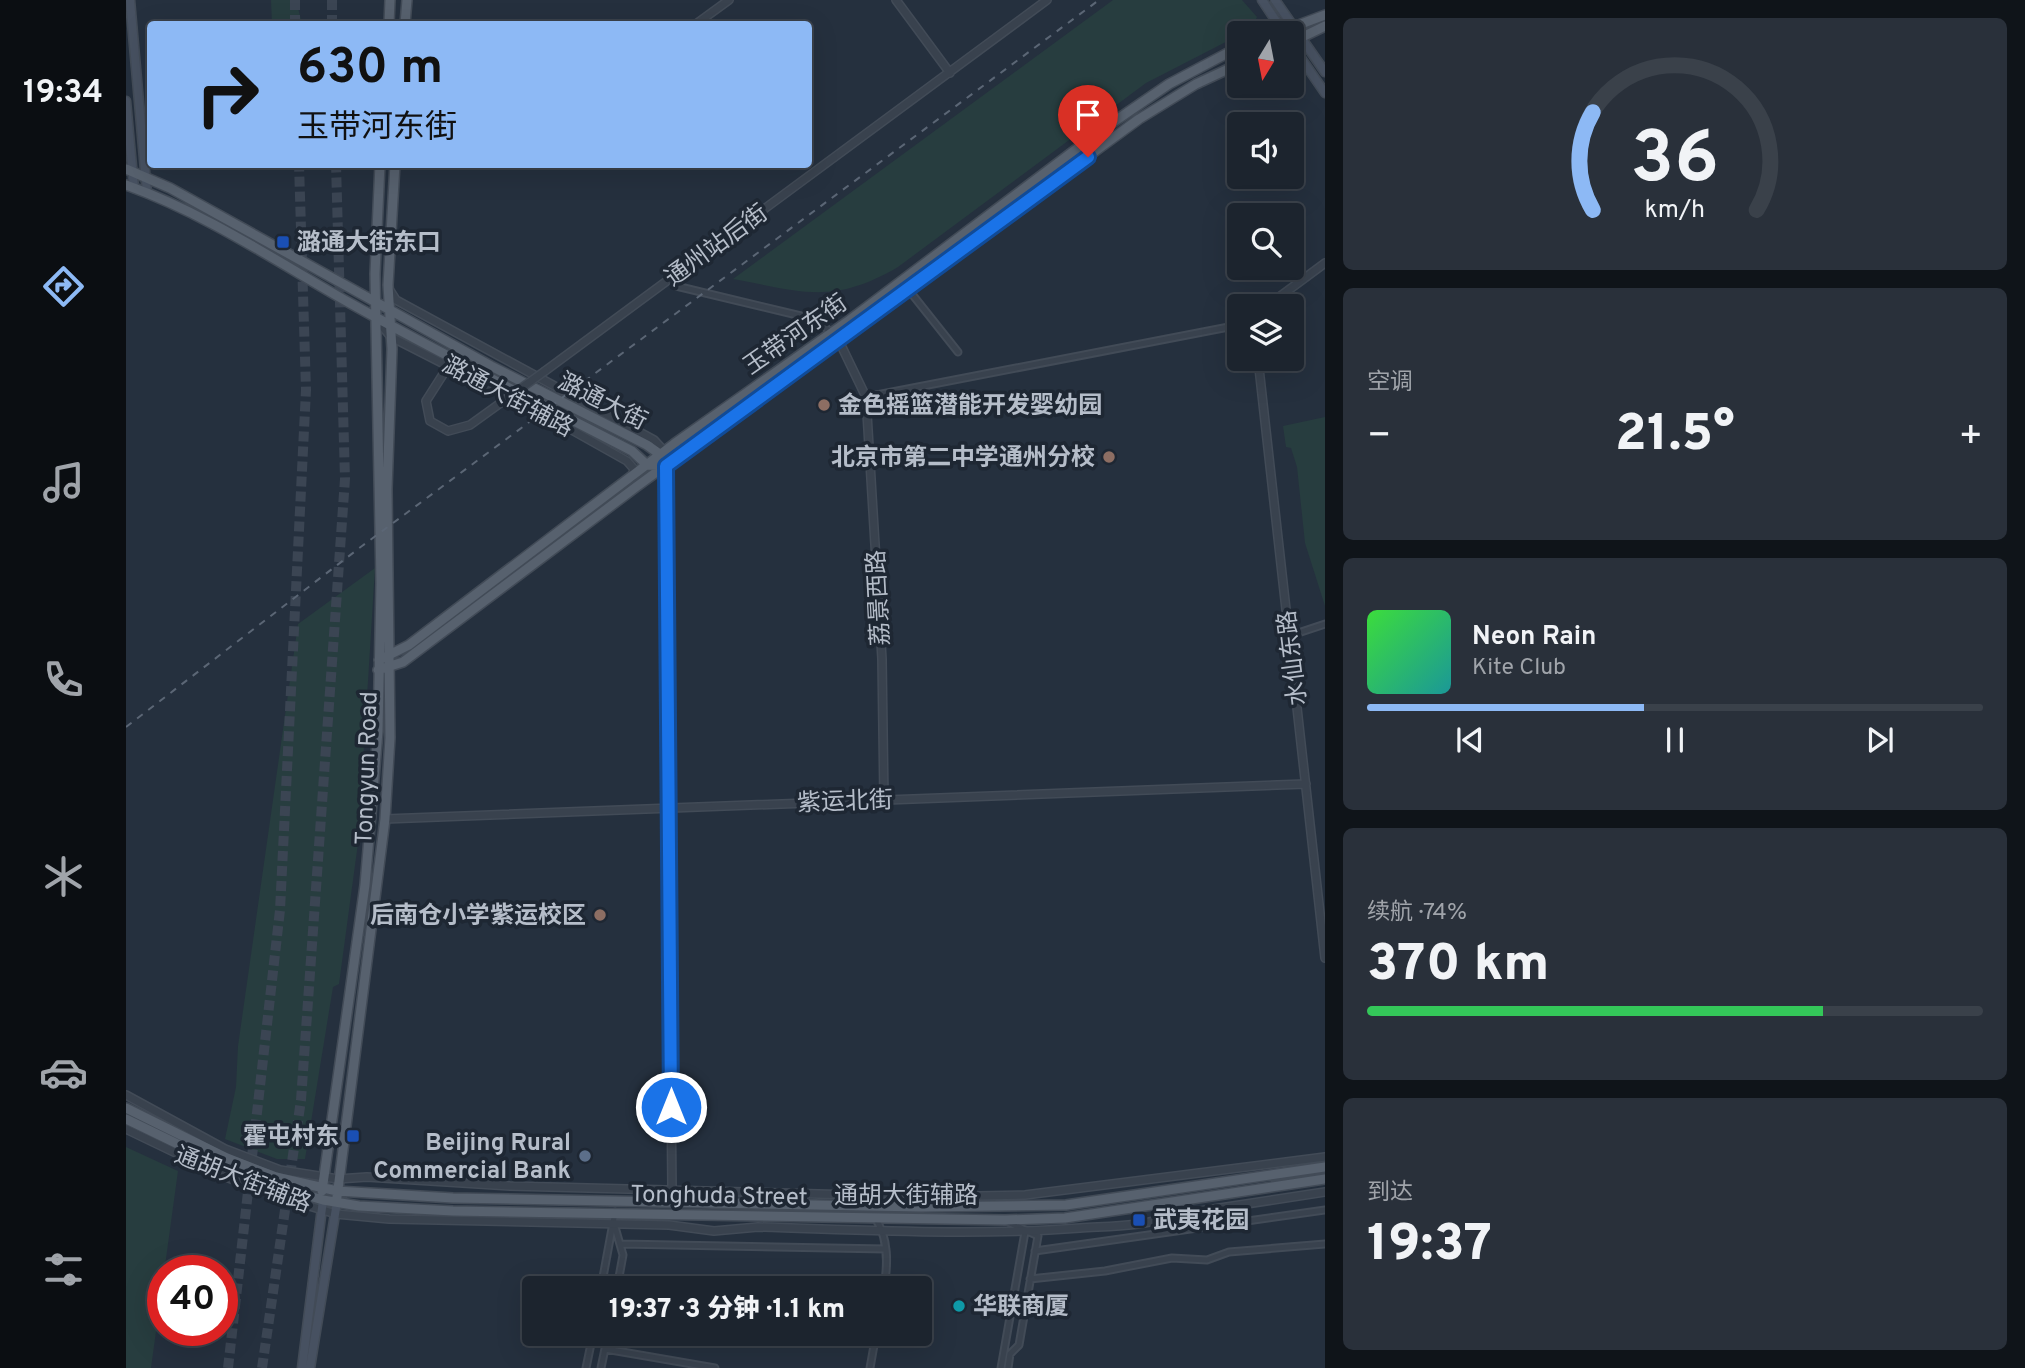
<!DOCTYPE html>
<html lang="zh">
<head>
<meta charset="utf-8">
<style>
  :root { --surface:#1c242e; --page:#29303a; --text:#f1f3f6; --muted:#a0a4aa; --line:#3a414a; --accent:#8db9f5 }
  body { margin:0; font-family:Overpass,"Noto Sans SC",sans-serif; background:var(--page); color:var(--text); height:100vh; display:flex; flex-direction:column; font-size:26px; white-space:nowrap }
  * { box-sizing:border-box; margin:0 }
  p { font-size:23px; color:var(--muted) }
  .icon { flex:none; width:38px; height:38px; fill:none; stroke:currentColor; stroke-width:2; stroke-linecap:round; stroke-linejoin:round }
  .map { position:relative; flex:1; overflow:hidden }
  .sheet { display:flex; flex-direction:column; gap:18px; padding:18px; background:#0f1419; width:700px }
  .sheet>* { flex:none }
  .top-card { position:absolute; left:21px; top:21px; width:665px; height:147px; border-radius:7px; box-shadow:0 7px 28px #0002,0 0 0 2px var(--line); background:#8db9f5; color:#111; overflow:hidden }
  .needle { width:46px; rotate:190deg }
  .buttons { position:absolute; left:1101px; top:21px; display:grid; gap:14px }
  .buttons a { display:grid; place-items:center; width:77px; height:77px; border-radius:7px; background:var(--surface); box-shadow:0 7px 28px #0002,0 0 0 2px var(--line); font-size:35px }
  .speed { position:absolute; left:21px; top:1255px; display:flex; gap:14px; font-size:35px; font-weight:700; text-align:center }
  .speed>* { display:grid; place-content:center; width:91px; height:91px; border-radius:50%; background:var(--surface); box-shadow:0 7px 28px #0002,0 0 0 2px var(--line); line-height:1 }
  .speed .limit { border:10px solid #d22; background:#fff; color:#111 }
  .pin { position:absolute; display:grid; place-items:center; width:60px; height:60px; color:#fff; margin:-72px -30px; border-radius:50% 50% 50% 0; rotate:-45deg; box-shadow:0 0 7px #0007 }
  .pin .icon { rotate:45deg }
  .me { position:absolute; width:77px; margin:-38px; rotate:0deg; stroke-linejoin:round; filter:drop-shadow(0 0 5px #0008) }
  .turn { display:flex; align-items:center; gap:24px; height:147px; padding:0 35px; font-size:32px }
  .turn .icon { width:91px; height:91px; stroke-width:2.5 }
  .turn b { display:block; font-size:49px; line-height:60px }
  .big { font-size:52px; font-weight:800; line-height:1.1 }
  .sheet .widget { flex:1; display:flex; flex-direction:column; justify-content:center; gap:10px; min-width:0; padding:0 24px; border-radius:10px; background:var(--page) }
  .sheet .dial { align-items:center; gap:0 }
  .dial svg { height:182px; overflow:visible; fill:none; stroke:var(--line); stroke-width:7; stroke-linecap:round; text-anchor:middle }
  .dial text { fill:var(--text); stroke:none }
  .song { display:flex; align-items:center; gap:21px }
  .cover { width:84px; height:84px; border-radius:10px; background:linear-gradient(135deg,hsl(120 70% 55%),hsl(180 70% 35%)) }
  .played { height:7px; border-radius:4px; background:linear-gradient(90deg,var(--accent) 45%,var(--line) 45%) }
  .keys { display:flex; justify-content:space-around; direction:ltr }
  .heat { display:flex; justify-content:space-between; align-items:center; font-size:38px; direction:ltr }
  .charge { height:10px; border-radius:5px; background:linear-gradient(90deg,#34c759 74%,var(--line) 0) }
  .trip { position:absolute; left:396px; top:1276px; width:410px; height:70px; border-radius:7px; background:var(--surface); box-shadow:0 7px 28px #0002,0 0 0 2px var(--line); font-weight:800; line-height:70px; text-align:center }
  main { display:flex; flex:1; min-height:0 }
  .tabs { display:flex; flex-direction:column; width:126px; justify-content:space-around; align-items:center; background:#0b0e12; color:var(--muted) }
  .tabs .icon { width:49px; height:49px }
  .tabs .active { color:var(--accent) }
  .tabs b { font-size:32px; color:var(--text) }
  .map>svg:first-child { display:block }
</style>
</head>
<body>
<main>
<nav class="tabs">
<b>19:34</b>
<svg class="icon active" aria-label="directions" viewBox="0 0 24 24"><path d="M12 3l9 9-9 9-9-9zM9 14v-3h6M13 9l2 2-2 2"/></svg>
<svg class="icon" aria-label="music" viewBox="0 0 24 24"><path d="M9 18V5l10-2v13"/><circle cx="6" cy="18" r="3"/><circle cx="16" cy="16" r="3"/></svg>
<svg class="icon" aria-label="phone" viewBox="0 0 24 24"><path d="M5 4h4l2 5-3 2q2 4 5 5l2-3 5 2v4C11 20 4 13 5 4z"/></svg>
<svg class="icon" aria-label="climate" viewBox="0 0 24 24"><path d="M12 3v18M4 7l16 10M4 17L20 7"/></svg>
<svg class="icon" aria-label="car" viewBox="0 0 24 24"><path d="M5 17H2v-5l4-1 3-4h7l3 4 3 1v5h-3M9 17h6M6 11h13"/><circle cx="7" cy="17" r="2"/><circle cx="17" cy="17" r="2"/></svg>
<svg class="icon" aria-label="filters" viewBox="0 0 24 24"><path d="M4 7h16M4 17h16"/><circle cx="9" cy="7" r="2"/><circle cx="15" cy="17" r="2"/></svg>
</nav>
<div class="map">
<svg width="1199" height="1368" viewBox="0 0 1199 1368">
  <rect width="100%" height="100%" fill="#25303e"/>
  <path fill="#273d3f" d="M145,0H170L176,24H146Z
    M987,0H1116L1131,17L1125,29L1020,83L772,267C707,305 677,292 607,279Z
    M1199,417V606L1179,543L1171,467L1165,448L1160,447L1157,426Z
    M249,568L232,843L213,984L207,987L179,1159H151L99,1139L110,1087L112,1046L172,624Z
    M0,1147L52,1171L25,1368H0Z"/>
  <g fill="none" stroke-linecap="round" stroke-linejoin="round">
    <path stroke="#3b4553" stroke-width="10" stroke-dasharray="10 5" stroke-linecap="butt" d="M169,0V24
      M206,0V24
      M102,1368L154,910L180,390L173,164
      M136,1368L175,1100L219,479L210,164"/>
    <g stroke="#424b57" stroke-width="9">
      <path id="minor" d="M550,286L692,320L706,334
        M782,289L832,352
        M740,397L1113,325
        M1163,636L1199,624
        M749,1218C763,1238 762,1264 758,1288
        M882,1222L912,1236L893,1345L884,1354L882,1368
        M489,1227L497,1255L491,1288
        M495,1244L760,1249
        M909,1251L1199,1210
        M904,1279L979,1271L1046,1258L1081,1260L1103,1252L1199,1244
        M475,1288L489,1212
        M479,1349L589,1368
        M460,1368L467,1334
        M475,1368L482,1334
        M744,1368L750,1334
        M875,1368L899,1232"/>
    </g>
    <g stroke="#424b57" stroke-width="10">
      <path id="tertiary" d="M770,0L824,73
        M570,24L603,0
        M263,289L270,300L528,440L539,452L546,1188
        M1141,306L1199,263
        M252,321L265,337L428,420L501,461L508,469L506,477
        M713,341L740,397L756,659L758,800
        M1132,359L1199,958
        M419,371L921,0
        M259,819L1180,784
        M0,1095L99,1149L154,1170L212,1179L241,1177L384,1186L730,1195L822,1191L852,1196L899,1195L1199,1157
        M0,1129L100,1177L150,1196L210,1214L263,1219L543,1225L588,1231L632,1227C739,1230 847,1236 954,1228C987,1226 1016,1227 1048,1215L1199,1192"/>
    </g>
    <g stroke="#424b57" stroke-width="11">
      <path id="secondary" d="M4,0L21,193
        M1136,0L1158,33
        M1149,0L1199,72
        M1166,45L1199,93
        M0,101L8,188
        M176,1368L197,1200
        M184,1368L211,1202"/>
    </g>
    <g stroke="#424b57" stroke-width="12">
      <path id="primary" d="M263,24L264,0
        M279,24L281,0
        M1151,33L1199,15
        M1166,42L1199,26
        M0,169L44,188L365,366L521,445L535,455L540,466L521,465L506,451C411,402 315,354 222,302C150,261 79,213 0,185
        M253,660L283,645L548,444L721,322L973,132L1043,84L1113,47
        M252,670L277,662L510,487L1013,119L1070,84L1113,64
        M0,1108L101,1158L150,1177L211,1191L327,1198L795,1207L940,1205L1199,1167
        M0,1119L99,1167L149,1186L197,1200L233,1206L327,1211L879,1220L939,1218L1199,1179
        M196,1191L239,885L252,731L255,583L249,274L254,164
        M211,1197L259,819L264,738L261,489L266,349L262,285L269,164"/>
    </g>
    <use href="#minor" stroke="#39424e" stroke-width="5"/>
    <use href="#tertiary" stroke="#39424e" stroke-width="7"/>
    <use href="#secondary" stroke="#475161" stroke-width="8"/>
    <use href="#primary" stroke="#57616e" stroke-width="9"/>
    <path stroke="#5b6675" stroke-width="2" stroke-dasharray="7 7" stroke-linecap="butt" d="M0,727L236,546L973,0"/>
    <g stroke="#424b57" stroke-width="10" stroke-linecap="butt">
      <path id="tertiary-bridge" d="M323,365L300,401L304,421L322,431L344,425L419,371"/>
    </g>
    <use href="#tertiary-bridge" stroke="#39424e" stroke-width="7"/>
  </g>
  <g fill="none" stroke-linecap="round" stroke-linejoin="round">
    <g stroke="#114b97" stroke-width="18">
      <path id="route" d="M545,1107L540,466L962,157"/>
    </g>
    <use href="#route" stroke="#1a73e8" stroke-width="12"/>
  </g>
  <g fill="#1a4fb4" stroke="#1e2733" stroke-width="2.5">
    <rect x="150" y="235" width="14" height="14" rx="3.5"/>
    <rect x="220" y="1129" width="14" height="14" rx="3.5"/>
    <rect x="1006" y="1213" width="14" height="14" rx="3.5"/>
  </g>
  <g fill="#8d6e63" stroke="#1e2733" stroke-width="2.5">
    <circle cx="698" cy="405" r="7"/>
    <circle cx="983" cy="457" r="7"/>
    <circle cx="474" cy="915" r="7"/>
  </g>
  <circle fill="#5c6f8a" stroke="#1e2733" stroke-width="2.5" cx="459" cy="1156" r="7"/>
  <circle fill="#0f9aa8" stroke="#1e2733" stroke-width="2.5" cx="833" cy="1306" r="7"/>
  <g text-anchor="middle" stroke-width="7" stroke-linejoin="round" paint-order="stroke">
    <g font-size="24" font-weight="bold" fill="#b5bdc9" stroke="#1e2733" text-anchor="start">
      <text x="171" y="250">潞通大街东口</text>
      <text x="712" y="413">金色摇篮潜能开发婴幼园</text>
      <text x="969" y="465" text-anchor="end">北京市第二中学通州分校</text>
      <text x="460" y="923" text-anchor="end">后南仓小学紫运校区</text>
      <text x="213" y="1144" text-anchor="end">霍屯村东</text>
      <text x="445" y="1150" text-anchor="end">Beijing Rural<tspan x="445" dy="28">Commercial Bank</tspan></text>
      <text x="1027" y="1228">武夷花园</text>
      <text x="847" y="1314">华联商厦</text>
    </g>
    <g font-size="24" fill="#b5bdc9" stroke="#1e2733">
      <text transform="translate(590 245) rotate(-36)" y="8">通州站后街</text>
      <text transform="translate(669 334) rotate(-35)" y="8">玉带河东街</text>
      <text transform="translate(382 396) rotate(28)" y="8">潞通大街辅路</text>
      <text transform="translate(477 401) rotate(27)" y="8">潞通大街</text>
      <text transform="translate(752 598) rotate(-93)" y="8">荔景西路</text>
      <text transform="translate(1166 658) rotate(-97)" y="8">水仙东路</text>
      <text transform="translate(240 768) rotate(-88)" y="8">Tongyun Road</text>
      <text transform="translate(719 801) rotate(-2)" y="8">紫运北街</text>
      <text transform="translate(117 1179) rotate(21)" y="8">通胡大街辅路</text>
      <text transform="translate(593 1195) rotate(1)" y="8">Tonghuda Street</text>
      <text x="780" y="1203">通胡大街辅路</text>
    </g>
  </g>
</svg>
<div class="buttons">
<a><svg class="needle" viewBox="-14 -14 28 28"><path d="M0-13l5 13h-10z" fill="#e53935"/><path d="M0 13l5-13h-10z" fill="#a0a4aa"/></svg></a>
<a><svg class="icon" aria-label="sound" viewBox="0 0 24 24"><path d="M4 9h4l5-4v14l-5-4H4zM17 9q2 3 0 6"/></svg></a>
<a><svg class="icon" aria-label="search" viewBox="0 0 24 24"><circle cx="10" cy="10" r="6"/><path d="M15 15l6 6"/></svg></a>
<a><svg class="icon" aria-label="layers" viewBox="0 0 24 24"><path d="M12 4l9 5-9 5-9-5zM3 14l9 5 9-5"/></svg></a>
</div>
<div class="speed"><div class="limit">40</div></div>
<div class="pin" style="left:962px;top:157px;background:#d93025"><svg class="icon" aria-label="arrive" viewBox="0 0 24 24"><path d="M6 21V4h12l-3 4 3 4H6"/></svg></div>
<svg class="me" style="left:545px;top:1107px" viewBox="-20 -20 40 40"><circle r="17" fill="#1a73e8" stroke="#fff" stroke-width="3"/><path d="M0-11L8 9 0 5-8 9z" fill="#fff"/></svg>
<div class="trip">19:37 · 3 分钟 · 1.1 km</div>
<div class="top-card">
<div class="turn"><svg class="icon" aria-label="right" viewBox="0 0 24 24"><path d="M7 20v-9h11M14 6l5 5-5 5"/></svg><div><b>630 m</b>玉带河东街</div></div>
</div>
</div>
<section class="sheet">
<div class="widget dial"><svg viewBox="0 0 100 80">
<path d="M14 69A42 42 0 1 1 86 69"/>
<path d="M14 69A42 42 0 0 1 14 26" stroke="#8db9f5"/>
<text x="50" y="56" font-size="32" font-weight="700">36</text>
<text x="50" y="72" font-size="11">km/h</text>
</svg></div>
<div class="widget"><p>空调</p>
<div class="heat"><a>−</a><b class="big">21.5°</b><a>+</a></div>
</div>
<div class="widget">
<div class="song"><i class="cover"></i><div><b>Neon Rain</b><p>Kite Club</p></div></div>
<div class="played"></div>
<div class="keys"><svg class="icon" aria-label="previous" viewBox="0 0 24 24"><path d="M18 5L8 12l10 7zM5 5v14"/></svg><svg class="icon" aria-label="pause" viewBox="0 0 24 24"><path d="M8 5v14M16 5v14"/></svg><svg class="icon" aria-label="next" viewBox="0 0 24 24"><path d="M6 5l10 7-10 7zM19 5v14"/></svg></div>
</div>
<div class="widget"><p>续航 · 74%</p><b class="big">370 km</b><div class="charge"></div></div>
<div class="widget"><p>到达</p><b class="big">19:37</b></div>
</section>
</main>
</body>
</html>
